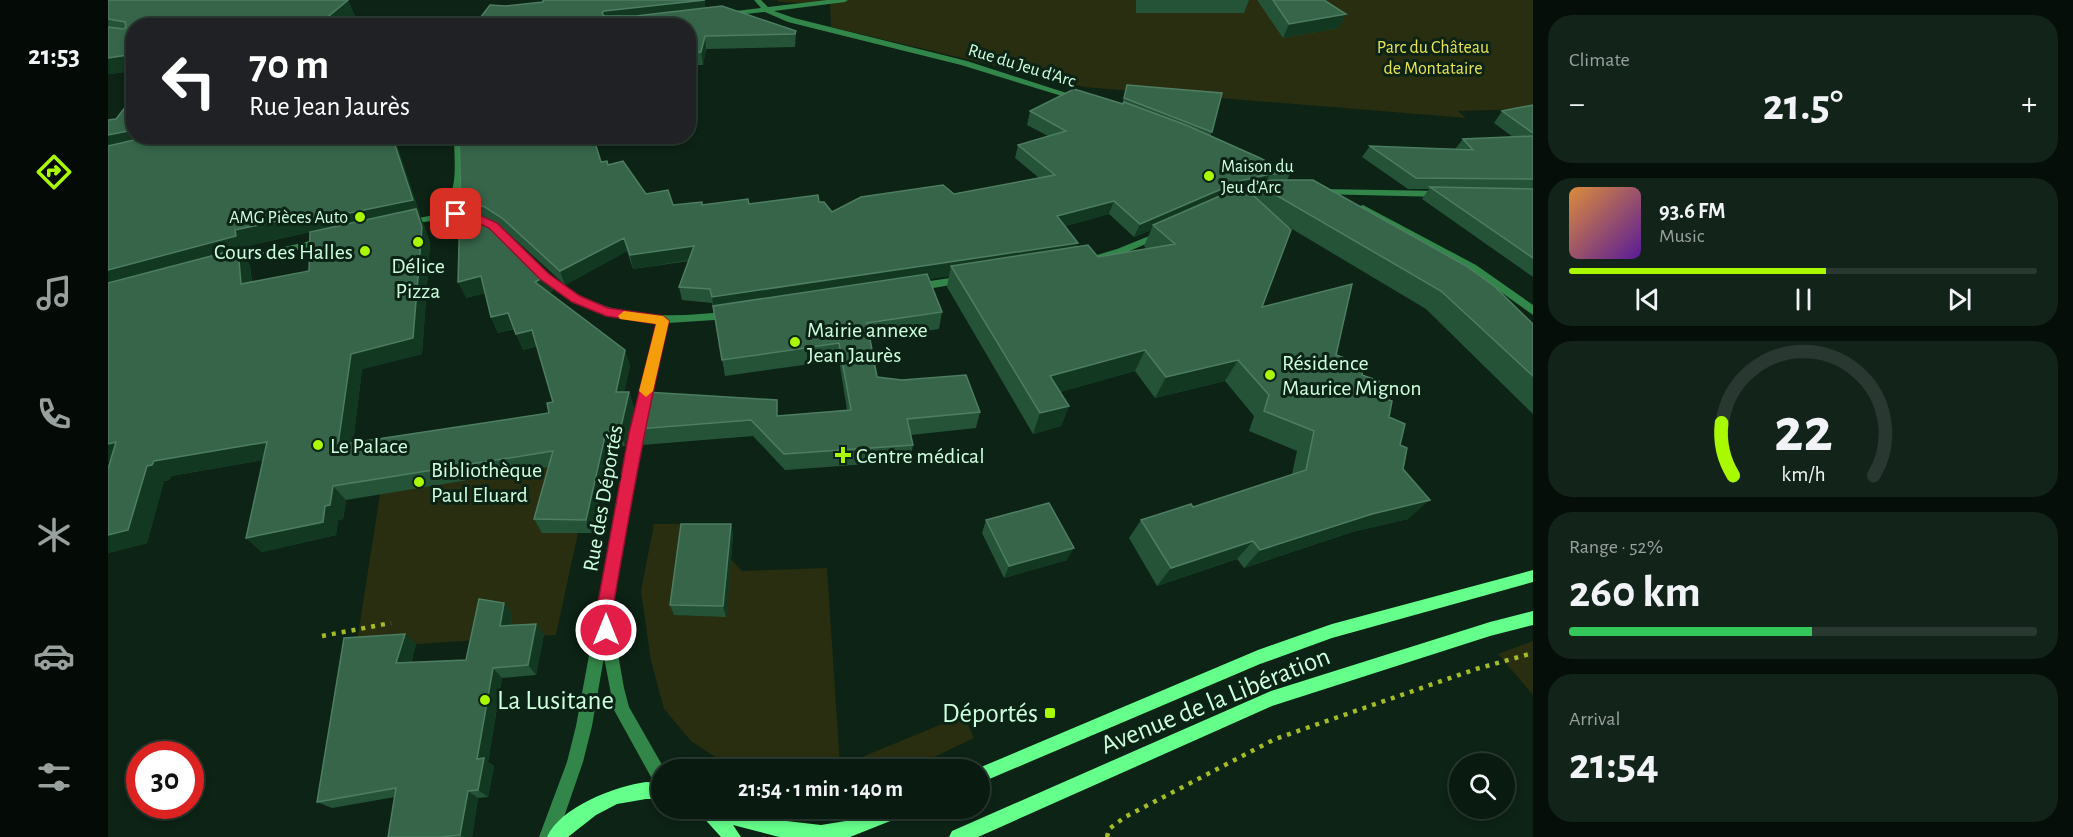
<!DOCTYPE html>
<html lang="en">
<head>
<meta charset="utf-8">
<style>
  :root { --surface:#091a10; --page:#122319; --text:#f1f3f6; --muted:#99a19f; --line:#293830; --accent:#a9f900 }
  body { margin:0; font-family:"Alegreya Sans",sans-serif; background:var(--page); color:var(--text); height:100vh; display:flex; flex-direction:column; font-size:22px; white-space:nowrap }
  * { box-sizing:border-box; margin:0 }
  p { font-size:20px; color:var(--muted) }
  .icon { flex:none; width:33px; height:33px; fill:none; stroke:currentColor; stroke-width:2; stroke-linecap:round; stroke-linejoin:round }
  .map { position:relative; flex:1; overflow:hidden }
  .drawer { display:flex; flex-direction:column; gap:15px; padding:15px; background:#050e09; width:540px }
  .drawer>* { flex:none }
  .banner { position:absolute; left:18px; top:18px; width:570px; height:126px; border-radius:24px; box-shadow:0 3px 9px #0003,0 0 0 2px var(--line); background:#202124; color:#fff; overflow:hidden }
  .buttons { position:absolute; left:1341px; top:753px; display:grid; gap:12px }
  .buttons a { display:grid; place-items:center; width:66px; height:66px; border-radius:50%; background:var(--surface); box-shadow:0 3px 9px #0003,0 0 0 2px var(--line); font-size:30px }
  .speed { position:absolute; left:18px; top:741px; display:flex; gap:12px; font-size:30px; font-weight:700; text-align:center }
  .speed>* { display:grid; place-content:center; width:78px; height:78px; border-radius:50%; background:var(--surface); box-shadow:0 3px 9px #0003,0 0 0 2px var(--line); line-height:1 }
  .speed .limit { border:9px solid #d22; background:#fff; color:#111 }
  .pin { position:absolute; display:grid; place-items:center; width:51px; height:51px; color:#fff; margin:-26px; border-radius:12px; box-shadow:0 3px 9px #0006 }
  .me { position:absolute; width:66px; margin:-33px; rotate:0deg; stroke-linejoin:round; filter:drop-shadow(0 0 4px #0008) }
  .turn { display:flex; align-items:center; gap:21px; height:126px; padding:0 24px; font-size:27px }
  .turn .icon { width:78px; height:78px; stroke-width:2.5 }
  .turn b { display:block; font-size:42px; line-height:51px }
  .big { font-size:45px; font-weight:700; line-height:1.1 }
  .drawer .card { flex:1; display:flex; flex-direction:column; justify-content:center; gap:9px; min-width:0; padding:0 21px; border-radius:24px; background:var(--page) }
  .drawer .dial { align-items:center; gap:0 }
  .dial svg { height:156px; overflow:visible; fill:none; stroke:var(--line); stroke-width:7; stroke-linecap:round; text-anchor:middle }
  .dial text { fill:var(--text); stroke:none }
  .song { display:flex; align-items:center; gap:18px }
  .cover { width:72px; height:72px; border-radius:9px; background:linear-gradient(135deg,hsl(30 70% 55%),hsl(270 70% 35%)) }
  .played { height:6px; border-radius:3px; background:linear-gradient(90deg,var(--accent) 55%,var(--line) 55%) }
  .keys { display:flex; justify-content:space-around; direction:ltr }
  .heat { display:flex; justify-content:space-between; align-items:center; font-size:33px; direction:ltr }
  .charge { height:9px; border-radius:4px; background:linear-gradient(90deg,#34c759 52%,var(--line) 0) }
  .trip { position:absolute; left:543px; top:759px; width:339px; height:60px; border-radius:30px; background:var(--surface); box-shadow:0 3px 9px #0003,0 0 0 2px var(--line); font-weight:700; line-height:60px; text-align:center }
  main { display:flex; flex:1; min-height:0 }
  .tab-bar { display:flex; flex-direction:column; width:108px; justify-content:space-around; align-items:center; background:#040a06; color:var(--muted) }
  .tab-bar .icon { width:42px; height:42px }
  .tab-bar .active { color:var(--accent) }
  .tab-bar b { font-size:27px; color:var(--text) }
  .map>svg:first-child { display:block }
</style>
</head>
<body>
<main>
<nav class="tab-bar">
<b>21:53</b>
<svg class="icon active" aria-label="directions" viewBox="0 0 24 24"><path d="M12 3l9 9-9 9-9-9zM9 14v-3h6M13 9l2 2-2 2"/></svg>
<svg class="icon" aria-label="music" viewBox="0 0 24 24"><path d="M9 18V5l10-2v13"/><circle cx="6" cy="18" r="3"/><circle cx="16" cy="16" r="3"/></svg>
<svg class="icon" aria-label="phone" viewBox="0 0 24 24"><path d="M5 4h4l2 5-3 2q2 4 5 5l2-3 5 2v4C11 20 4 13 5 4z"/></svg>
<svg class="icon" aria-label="climate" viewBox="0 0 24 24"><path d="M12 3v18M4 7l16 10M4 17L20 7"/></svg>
<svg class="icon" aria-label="car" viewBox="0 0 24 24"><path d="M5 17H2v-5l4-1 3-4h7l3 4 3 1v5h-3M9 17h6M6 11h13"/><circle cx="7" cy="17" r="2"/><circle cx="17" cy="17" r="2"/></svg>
<svg class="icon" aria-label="filters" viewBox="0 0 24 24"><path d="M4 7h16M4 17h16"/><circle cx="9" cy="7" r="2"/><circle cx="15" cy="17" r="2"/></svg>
</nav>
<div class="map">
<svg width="1425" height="837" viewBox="0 0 1425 837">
  <rect width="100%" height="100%" fill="#0c2315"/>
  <path fill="#282e0f" d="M669,0H1425V105L1419,109L1350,111L1358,118L976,87L723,27L722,4L671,2Z
    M428,460H453L434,532L470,533L448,635L248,648L272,494L425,470Z
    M546,524H575L618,616L623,559L634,571L719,568L732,766L856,715L866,738L801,769H625L583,741L556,709L543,661L533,591Z
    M1425,641V695L1390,654Z"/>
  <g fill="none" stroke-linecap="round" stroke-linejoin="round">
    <path stroke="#a4bc25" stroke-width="4.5" stroke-dasharray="4 6" stroke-linecap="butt" d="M214,636L283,623
      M999,837L1001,829L1017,817L1167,739L1368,669L1425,653"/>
    <path fill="#338649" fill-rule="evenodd" d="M646,0H653L660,7L719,0H740L737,2L666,11L686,18L859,61L974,98L967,100L853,65L680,22L657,12L619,16L615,14L619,12L653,8Z
      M346,136H354C355,162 360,190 344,212L368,214L373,217L368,220L348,217L297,225V221L330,214C352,193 346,164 346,136Z
      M1213,189L1334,191L1339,194L1334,197L1210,194L1208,192Z
      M1255,205L1368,265L1425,305V315L1361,269L1252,210V206Z
      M1051,232L1054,233V237L1017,253L983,263L978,260L979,258L1009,249Z
      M215,238L220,241L218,243L124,265L119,262L124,259Z
      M429,266C438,269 444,277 451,282C458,288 467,293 475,297C521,320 573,317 622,311L627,315L622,319L560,323L534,433L502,621L505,626L516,688L521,707L557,770H554V788L548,786L506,710L496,657L484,726L475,762L449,837H431L459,762L468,726L522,433L549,323C502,321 461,302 425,271V267Z
      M856,276L861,280L860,282L808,291L803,287L808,283Z"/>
    <path fill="#65ff8b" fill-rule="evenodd" d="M1425,570V582L1224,638L1152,664L872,783V770H866L1150,650L1224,624Z
      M1425,611V625L1382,636L1164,706L870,837H841L844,831L1163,691L1382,622Z
      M538,782L554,783V799H538L509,804L488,815L460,837H439C452,807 508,786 538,782Z
      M627,808L670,820L713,825L744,820L774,808H802L800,814L742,837H671L625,825L633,837H613L593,815L591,809Z"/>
  </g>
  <path fill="#245338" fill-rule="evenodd" d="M0,0L247,15L234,26H26V71L0,74Z
    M597,0V8L688,31L687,47L598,49L595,65H580V26L397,6Z
    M1028,0H1141L1136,13H1028Z
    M1149,0H1216L1231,28L1175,38Z
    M1019,85L1104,132L1102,136L1182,174L1179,180L1425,324V414L1318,309L1179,226L1154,307L1228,355L1254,375L1281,417L1292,445L1300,519L1244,532L1136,568L1129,559L1049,586L1021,538L1033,520L1085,507L1184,474L1189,451L1141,431L1146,416L1117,381L1047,398L1027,371L952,392L961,406L953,426L925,434L839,287L841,276L821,279L834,312L831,329L762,339L769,377L872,412L868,428L803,435L805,445L802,461L677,470L645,436L534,445L530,429L739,410L731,360L617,376L604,303L574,300L571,287L581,261L525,269L519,251L457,285L399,232L383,221L377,219L439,275L445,291L441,293L517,350L522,366L516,392H521L526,408L517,446L504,447L484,533H434L426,519L441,467L238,500L235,519L230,520L228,535L154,552L138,538L155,460L63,476L61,480L56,481L39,543L0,553V469L2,462L8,119L26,136L313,216H312L316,225L322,243L314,354L254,369L245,443L441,413L445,402L429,346L415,350L406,329L390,333L383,317L377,293L358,298L357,208L353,199L493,162L500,165L538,194L565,205H594L711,202L724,212L846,194L931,178L907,158L910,145L940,136L919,125L922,111L1014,104ZM1147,190L1144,195L1140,191ZM1001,214L1026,237L1043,230L1036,246L1039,249L990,257L969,247L957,226ZM207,231L201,271L144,282L142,265L134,254L140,252L139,246Z
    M1425,105V277L1314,199L1321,189H1300L1254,157L1262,146L1347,149L1355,139L1405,137L1386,123L1394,111Z
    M878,520L959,560L896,578L874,533Z
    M623,524L625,535L618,617L566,615L562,605Z
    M404,614L402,626L436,634L428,675L394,678L380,762L386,766L380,797L370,798L364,837H280L287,797L224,808L209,802L308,644L303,663L358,660Z"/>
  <path fill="#133822" d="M240,0L247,15L234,26H209Z
    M597,0L598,13L497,26L494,13L496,11Z
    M1238,14L1231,28L1175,38L1181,24Z
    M597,36L598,49L595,65L593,52Z
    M26,54V71L0,74V58Z
    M26,130V136H87L0,154V135Z
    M284,136H286L313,216H312L316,225L322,243L314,354L254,369L243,460L230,445L212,237L207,231L139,246L140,252L134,254L142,265L145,300L133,284L0,290V270L127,230Z
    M339,136H344V147Z
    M1162,174L1155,188L1149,184L1147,190L1125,194L1045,225L1043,230L1026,237L1032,224L1132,181Z
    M1006,201L1001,214L945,229L949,216Z
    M516,238L519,251L457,285L452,271Z
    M970,243L966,257L843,266L841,276L606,311L604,297Z
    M586,246L588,259L525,269L522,255Z
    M439,275L445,291L433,298L427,282Z
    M373,276L380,292L358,298L350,282Z
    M400,313L407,328L390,333L383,317Z
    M424,330L430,345L415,350L408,334Z
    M517,350L522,366L513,407L508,392Z
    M1037,350L1027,371L935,397L942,376Z
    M1130,360L1117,381L1047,398L1058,377Z
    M521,392L526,408L517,446L512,431Z
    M961,406L953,426L925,434L932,413Z
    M498,432L504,447L484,533L478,520Z
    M8,442L25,457L0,462V444Z
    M159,442L173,457L63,476L61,480L56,481L39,543L0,553V535L39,466L46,461Z
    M225,486L238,500L235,519L230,520L228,535L154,552L138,538L217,506Z
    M1322,500L1300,519L1244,532L1136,568L1152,550L1264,514Z
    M623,524L625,535L618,617L615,606Z
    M1145,541L1129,559L1049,586L1063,568Z
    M966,548L959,560L896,578L901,566Z
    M396,603L404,614L400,637L392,626Z
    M428,624L436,634L428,675L420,665Z
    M297,634L308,644L300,673L288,663Z
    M385,668L394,678L380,762L386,766L380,797L370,790L369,759Z
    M360,791L370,798L364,837H356L352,835Z"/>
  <path fill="#36654a" stroke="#4e7e61" stroke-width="1.5" d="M0,0H240L209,26H26V54L0,58V27L15,29L18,27L17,22L0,19Z
    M435,0H597L496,11L494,13L496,16H528L614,6L688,31L687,34L597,36L593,52H580V26H366L382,5L397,6L435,2Z
    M1165,0H1216L1238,14L1181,24Z
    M1019,85L1114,93L1104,132L1016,98Z
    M966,89L1015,104L1016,102L1078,125L1152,158L1182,174H1162L1132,181L1032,224L1006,201L949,216L970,243L604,297L602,289L571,287L586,246L522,255L516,238L452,271L394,218L377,207L353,199L351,136H485L493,162L499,161L500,165L515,161L538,194L560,190L565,205L594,202V205L640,199L641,204L710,195L711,202H716L724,212L753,197L835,185L846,194L947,175L910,145L958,131L922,111Z
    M26,96V130L0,135V120L8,119Z
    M1425,105V133L1394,111Z
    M43,136H284L305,200L202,221V214L127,230L128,236L0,270V146Z
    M1425,136V179L1308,178L1262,146L1365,150L1355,139Z
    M1164,180H1205L1358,266L1386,286L1425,324V376L1333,291L1149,184Z
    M1135,186L1183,230L1154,307L1244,284L1228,355L1256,365L1254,375L1271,381L1267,395L1284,401L1281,417L1297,424L1292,445L1299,448L1295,469L1322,500L1264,514L1152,550L1145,541L1063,568L1033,520L1083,504L1085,507L1198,470L1206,431L1156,411L1161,395L1130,360L1058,377L1037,350L942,376L961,406L932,413L843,266L980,245L990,257L1067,244L1045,225Z
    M1322,187L1425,189V258Z
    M352,207L364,210L388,226L439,275L427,282L517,350L508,392H521L512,431L498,432L478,520L426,519L445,451L225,486L222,505L217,506L215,522L138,538L159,442L46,461L44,465L39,466L20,530L0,535V469L8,442L0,444V283L130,249L133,284L201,271L202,232L308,209L314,227L305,338L243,354L230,445L441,413L439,403L445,402L424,330L408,334L400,313L383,317L373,276L350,282Z
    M819,274L834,312L759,323L769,377L794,380L858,375L872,412L799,419L805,445L676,454L643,420L530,429L538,392L669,400V416L743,410L731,343L614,360L605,306Z
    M941,503L966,548L901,566L878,520Z
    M573,524H623L615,606L562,605Z
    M371,599L396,603L392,626L428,624L420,665L385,668L369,759L376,758L370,790L360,791L352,835L334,837H280L288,788L209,802L236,638L297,634L288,663L358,660Z"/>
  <path fill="#e11d48" stroke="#92132f" stroke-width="1.5" d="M348,211L371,215L389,223L441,274L472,296L500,308L555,316L561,321C538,418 521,515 504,613L507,630L504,636L498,638L493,636L488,613L521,433L548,324L498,316L464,302L432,279L381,228L364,220L344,216L342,214Z"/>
  <path fill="#f59e0b" d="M516,311L555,316L561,321L545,391L538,397L531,391L548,324L512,319L510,316Z"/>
  <g fill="#a9f900" stroke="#0c2315" stroke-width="2">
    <circle cx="1101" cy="176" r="6"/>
    <circle cx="252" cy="217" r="6"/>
    <circle cx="310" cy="242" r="6"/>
    <circle cx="257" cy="251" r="6"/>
    <circle cx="687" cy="342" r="6"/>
    <circle cx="1162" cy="375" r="6"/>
    <circle cx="210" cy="445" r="6"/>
    <path d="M732 446h6v6h6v6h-6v6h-6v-6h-6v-6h6z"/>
    <circle cx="311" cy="482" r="6"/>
    <circle cx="377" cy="700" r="6"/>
    <rect x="936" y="707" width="12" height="12" rx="3"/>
  </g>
  <g text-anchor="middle" stroke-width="6" stroke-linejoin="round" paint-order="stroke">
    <g font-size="18" fill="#e8e451" stroke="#0c2315">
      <text x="1325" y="53">Parc du Château<tspan x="1325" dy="21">de Montataire</tspan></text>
    </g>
    <g font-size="18" fill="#ceffdf" stroke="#0c2315">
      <text transform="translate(914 65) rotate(17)" y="6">Rue du Jeu d'Arc</text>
    </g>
    <g font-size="18" fill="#ceffdf" stroke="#0c2315" text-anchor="start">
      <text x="1113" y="172">Maison du<tspan x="1113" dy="21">Jeu d’Arc</tspan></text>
      <text x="240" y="223" text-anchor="end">AMG Pièces Auto</text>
    </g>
    <g font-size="22" fill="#ceffdf" stroke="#0c2315" text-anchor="start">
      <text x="245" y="259" text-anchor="end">Cours des Halles</text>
      <text x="310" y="273" text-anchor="middle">Délice<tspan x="310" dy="25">Pizza</tspan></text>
      <text x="699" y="337">Mairie annexe<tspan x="699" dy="25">Jean Jaurès</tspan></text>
      <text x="1174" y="370">Résidence<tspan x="1174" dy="25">Maurice Mignon</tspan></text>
      <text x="222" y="453">Le Palace</text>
      <text x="748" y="463">Centre médical</text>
      <text x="323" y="477">Bibliothèque<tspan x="323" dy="25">Paul Eluard</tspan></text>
    </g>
    <g font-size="22" fill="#ceffdf" stroke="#0c2315">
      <text transform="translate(494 498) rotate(-80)" y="8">Rue des Déportés</text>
    </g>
    <g font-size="27" fill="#ceffdf" stroke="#0c2315" text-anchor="start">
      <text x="389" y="709">La Lusitane</text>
      <text x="930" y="722" text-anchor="end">Déportés</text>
    </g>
    <g font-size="27" fill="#ceffdf" stroke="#0c2315">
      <text transform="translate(1107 700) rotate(-22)" y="9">Avenue de la Libération</text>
    </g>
  </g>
</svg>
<div class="buttons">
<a><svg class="icon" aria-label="search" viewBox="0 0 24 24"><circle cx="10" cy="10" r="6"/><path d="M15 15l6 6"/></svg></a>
</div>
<div class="speed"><div class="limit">30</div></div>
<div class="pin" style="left:348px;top:214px;background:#d93025"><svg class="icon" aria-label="arrive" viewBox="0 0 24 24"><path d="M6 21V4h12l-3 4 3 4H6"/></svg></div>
<svg class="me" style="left:498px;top:630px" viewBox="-20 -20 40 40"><circle r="17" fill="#e11d48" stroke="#fff" stroke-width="3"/><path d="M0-11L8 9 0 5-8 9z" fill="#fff"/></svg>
<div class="trip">21:54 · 1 min · 140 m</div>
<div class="banner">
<div class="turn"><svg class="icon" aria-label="left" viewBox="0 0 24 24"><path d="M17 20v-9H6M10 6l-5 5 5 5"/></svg><div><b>70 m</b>Rue Jean Jaurès</div></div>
</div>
</div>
<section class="drawer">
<div class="card"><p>Climate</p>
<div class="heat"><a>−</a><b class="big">21.5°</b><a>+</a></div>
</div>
<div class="card">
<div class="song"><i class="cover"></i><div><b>93.6 FM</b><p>Music</p></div></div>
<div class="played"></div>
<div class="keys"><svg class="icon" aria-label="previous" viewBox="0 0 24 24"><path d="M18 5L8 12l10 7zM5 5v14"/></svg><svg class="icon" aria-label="pause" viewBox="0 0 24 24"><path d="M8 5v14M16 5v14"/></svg><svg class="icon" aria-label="next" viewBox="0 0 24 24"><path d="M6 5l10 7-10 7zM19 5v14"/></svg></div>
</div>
<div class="card dial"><svg viewBox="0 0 100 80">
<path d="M14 69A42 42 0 1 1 86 69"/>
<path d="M14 69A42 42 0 0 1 8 42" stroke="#a9f900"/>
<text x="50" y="56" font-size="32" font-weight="700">22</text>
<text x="50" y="72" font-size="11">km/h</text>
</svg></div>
<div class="card"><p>Range · 52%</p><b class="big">260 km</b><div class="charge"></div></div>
<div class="card"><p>Arrival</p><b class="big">21:54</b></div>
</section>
</main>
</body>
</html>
